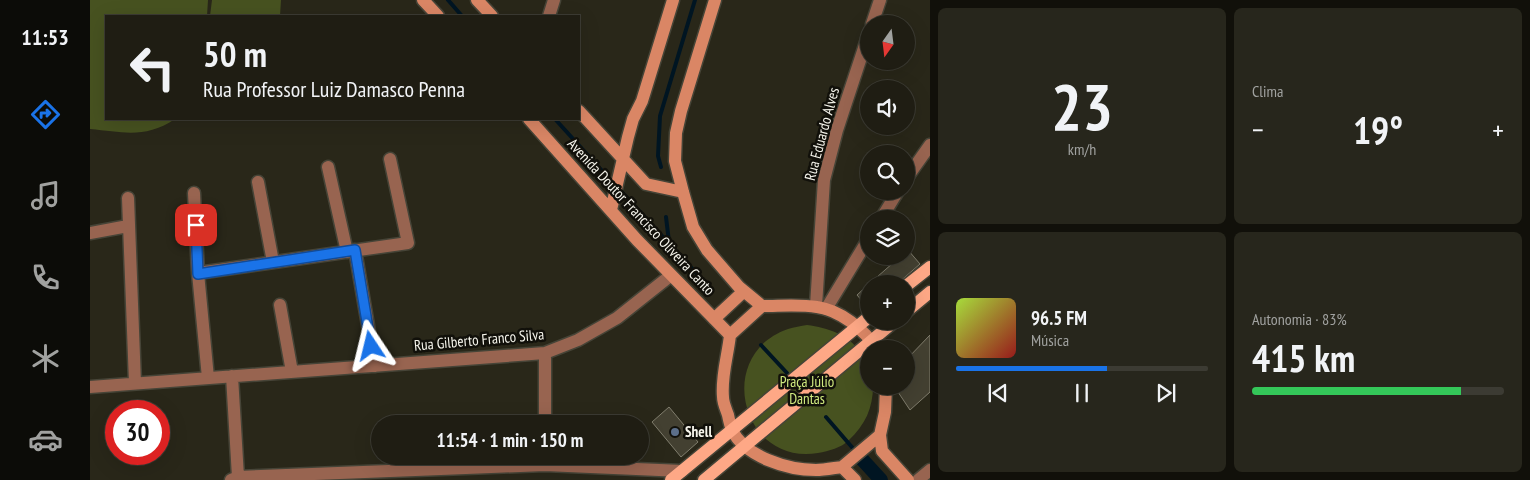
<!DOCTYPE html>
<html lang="pt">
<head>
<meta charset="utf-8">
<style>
  :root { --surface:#1f1d13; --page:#27261c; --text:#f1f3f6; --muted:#a1a2a0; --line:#3c3b33; --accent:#1a73e8 }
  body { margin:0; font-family:"PT Sans Narrow",sans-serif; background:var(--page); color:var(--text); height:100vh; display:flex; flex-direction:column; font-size:19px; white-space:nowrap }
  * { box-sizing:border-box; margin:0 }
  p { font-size:16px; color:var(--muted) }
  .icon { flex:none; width:28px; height:28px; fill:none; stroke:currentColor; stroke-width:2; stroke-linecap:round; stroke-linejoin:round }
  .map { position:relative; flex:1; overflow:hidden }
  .sheet { display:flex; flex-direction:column; gap:8px; padding:8px; background:#11100a; width:600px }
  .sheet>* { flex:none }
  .banner { position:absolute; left:15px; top:15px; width:475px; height:105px; border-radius:0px; box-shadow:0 5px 20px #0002,0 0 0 1px var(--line); background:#1f1d13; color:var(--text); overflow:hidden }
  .needle { width:32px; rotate:194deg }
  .controls { position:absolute; left:770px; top:15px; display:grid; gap:10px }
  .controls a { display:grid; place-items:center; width:55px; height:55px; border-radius:50%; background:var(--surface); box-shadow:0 5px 20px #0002,0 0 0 1px var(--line); font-size:25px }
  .speed { position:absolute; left:15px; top:400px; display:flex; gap:10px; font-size:25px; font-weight:700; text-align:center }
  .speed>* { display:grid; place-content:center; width:65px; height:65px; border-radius:50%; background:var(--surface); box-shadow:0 5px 20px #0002,0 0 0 1px var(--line); line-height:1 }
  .speed .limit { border:8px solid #d22; background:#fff; color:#111 }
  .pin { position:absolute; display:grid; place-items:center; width:42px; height:42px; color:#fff; margin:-21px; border-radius:10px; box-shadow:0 2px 8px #0006 }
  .me { position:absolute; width:55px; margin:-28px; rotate:350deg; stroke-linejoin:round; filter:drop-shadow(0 0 4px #0008) }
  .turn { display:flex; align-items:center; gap:18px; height:105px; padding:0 15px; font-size:22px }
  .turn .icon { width:65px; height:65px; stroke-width:2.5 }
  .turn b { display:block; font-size:35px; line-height:42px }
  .big { font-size:38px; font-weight:600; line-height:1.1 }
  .sheet .card { flex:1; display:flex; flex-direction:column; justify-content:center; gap:8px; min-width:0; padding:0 18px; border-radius:8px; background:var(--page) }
  .sheet .dial { align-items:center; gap:0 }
  .dial b { font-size:65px; line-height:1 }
  .song { display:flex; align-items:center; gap:15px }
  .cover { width:60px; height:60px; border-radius:8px; background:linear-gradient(135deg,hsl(80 70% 55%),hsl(0 70% 35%)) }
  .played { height:5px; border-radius:2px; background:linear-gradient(90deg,var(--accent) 60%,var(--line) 60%) }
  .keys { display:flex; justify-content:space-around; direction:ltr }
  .heat { display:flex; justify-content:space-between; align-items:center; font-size:28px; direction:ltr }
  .charge { height:8px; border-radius:4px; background:linear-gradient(90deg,#34c759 83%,var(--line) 0) }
  .sheet .tiles { flex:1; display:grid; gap:8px; grid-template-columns:repeat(2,1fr) }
  .trip { position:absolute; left:281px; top:415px; width:278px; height:50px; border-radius:25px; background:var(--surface); box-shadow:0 5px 20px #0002,0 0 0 1px var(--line); font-weight:600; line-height:50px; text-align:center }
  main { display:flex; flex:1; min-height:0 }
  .menu { display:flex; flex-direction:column; width:90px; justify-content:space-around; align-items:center; background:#0c0c08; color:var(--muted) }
  .menu .icon { width:35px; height:35px }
  .menu .on { color:var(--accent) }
  .menu b { font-size:22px; color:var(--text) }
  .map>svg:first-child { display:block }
</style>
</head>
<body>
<main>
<nav class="menu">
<b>11:53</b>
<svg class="icon on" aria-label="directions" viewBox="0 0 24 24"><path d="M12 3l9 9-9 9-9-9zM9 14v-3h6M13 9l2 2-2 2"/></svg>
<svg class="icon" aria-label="music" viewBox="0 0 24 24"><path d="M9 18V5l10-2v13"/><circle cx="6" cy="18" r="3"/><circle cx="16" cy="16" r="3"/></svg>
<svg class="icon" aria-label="phone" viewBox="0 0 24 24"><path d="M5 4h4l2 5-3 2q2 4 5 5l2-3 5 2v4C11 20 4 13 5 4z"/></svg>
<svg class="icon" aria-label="climate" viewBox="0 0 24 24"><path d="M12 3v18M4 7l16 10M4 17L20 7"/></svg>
<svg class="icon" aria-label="car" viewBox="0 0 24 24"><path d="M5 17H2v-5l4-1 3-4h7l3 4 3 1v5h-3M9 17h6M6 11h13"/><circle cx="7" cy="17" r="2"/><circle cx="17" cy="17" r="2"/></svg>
</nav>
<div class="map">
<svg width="840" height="480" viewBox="0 0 840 480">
  <rect width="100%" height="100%" fill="#292719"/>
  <path fill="#475220" d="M0,0H118L117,16H16V119H85C55,139 33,132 0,129Z
    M122,0H191L190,16H120Z
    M717,325C738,328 758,334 771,353C774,357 777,361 778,367C780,373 779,380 779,386H783C783,408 775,425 759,440C751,448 739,451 728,453C652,466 623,355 698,329C704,327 711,326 717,325Z"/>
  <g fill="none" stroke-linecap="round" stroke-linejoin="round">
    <path stroke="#001522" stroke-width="4" d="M358,0L372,16
      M465,119L524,184
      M571,167L568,156L570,116L605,0
      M529,189L618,286
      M576,217L579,242
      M671,345L697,373
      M736,417L767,453"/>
    <path stroke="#001522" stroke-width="14" d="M769,456L791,480"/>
  </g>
  <path fill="#434031" stroke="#807d6d" d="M818,250L830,264L807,284H779L811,256H816Z
    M779,284V309L767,295Z
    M840,335V392L820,410L804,386H816V360Z
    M579,407L608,442L591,457L562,422Z"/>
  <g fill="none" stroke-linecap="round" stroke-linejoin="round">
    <g stroke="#464437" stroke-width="15">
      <path id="street" d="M459,16L464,0
        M782,24L790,0
        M238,167L257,252
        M816,179L840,145
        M168,182L183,262
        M104,193L108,273L118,378
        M38,198L45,383
        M791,219L808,191
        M0,233L38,226
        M265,250L285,366
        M108,273L318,243L300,159
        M190,305L202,372
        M726,306L734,180L747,130L779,33
        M736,309L779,238
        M455,353V424
        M142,376L148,477
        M0,387L455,353L488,340L527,318L580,276
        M141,480L148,477L455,465L592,471
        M828,480L840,470"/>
    </g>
    <g stroke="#464437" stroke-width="15">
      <path id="secondary" d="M333,0L348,16
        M387,0L402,16
        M625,0L591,111L586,133L585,161L593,192L603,227L617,250L649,287L672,306
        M489,111L556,184L593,192
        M439,119L547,240L640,335
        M521,210L538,137L543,119L552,101L583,0
        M672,306C690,306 709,304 727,307C749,310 775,329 786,349
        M624,319L654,291
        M640,335C638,355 631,376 633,397C633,403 636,409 638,415C639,420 640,425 642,430C655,457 698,470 726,470C734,470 744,468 752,467
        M640,335L672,306
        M796,386L795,412L790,435L792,451L818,480
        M752,467L790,435
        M752,467L765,480"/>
    </g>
    <g stroke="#464437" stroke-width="15">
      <path id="primary" d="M816,286L840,267
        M816,312L840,292
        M581,480L779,317
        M614,480L805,321"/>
    </g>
    <use href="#street" stroke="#986450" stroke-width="12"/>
    <use href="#secondary" stroke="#da8665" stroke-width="12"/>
    <use href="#primary" stroke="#fea886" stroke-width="12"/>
  </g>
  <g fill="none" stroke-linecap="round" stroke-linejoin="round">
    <g stroke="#114b97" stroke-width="12">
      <path id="route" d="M106,225L108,274L265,250L281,346"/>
    </g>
    <use href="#route" stroke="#1a73e8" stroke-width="9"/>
  </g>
  <circle fill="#5c6f8a" stroke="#11100a" stroke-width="2" cx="585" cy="432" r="5"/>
  <g text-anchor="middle" stroke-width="5" stroke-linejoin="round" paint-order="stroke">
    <g font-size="15" fill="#f6f5ec" stroke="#11100a">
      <text transform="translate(732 134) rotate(-75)" y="5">Rua Eduardo Alves</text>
      <text transform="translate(551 217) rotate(47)" y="5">Avenida Doutor Francisco Oliveira Canto</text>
      <text transform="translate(389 340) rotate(-5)" y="5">Rua Gilberto Franco Silva</text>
    </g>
    <g font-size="15" fill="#d0ea7f" stroke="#11100a">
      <text x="717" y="387">Praça Júlio<tspan x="717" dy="17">Dantas</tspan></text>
    </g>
    <g font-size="15" font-weight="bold" fill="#f6f5ec" stroke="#11100a" text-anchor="start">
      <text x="595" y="437">Shell</text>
    </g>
  </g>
</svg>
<div class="controls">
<a><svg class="needle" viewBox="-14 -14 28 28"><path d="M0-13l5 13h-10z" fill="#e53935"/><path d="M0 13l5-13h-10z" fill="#a1a2a0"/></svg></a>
<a><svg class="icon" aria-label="sound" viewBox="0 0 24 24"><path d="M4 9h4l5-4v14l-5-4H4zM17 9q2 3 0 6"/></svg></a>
<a><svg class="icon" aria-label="search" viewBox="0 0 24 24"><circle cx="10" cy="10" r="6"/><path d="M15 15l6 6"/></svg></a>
<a><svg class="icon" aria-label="layers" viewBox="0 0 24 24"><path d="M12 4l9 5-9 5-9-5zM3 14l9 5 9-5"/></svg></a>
<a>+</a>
<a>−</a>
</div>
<div class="speed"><div class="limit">30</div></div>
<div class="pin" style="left:106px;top:225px;background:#d93025"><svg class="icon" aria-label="arrive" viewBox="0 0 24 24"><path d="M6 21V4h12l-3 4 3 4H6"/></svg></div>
<svg class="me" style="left:281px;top:346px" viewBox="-20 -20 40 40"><path d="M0-17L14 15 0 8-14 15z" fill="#1a73e8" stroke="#fff" stroke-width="4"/></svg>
<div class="trip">11:54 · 1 min · 150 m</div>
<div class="banner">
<div class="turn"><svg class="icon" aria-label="left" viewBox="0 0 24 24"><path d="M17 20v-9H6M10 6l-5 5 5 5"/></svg><div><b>50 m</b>Rua Professor Luiz Damasco Penna</div></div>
</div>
</div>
<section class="sheet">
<div class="tiles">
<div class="card dial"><b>23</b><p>km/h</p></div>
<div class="card"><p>Clima</p>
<div class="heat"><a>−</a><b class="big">19°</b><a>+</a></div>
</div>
<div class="card">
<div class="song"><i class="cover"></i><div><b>96.5 FM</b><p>Música</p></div></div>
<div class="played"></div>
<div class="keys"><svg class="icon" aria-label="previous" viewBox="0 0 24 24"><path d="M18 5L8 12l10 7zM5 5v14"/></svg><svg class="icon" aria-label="pause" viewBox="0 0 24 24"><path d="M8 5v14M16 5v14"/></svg><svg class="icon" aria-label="next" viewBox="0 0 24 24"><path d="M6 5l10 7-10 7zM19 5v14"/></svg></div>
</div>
<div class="card"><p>Autonomia · 83%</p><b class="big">415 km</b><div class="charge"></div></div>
</div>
</section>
</main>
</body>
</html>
